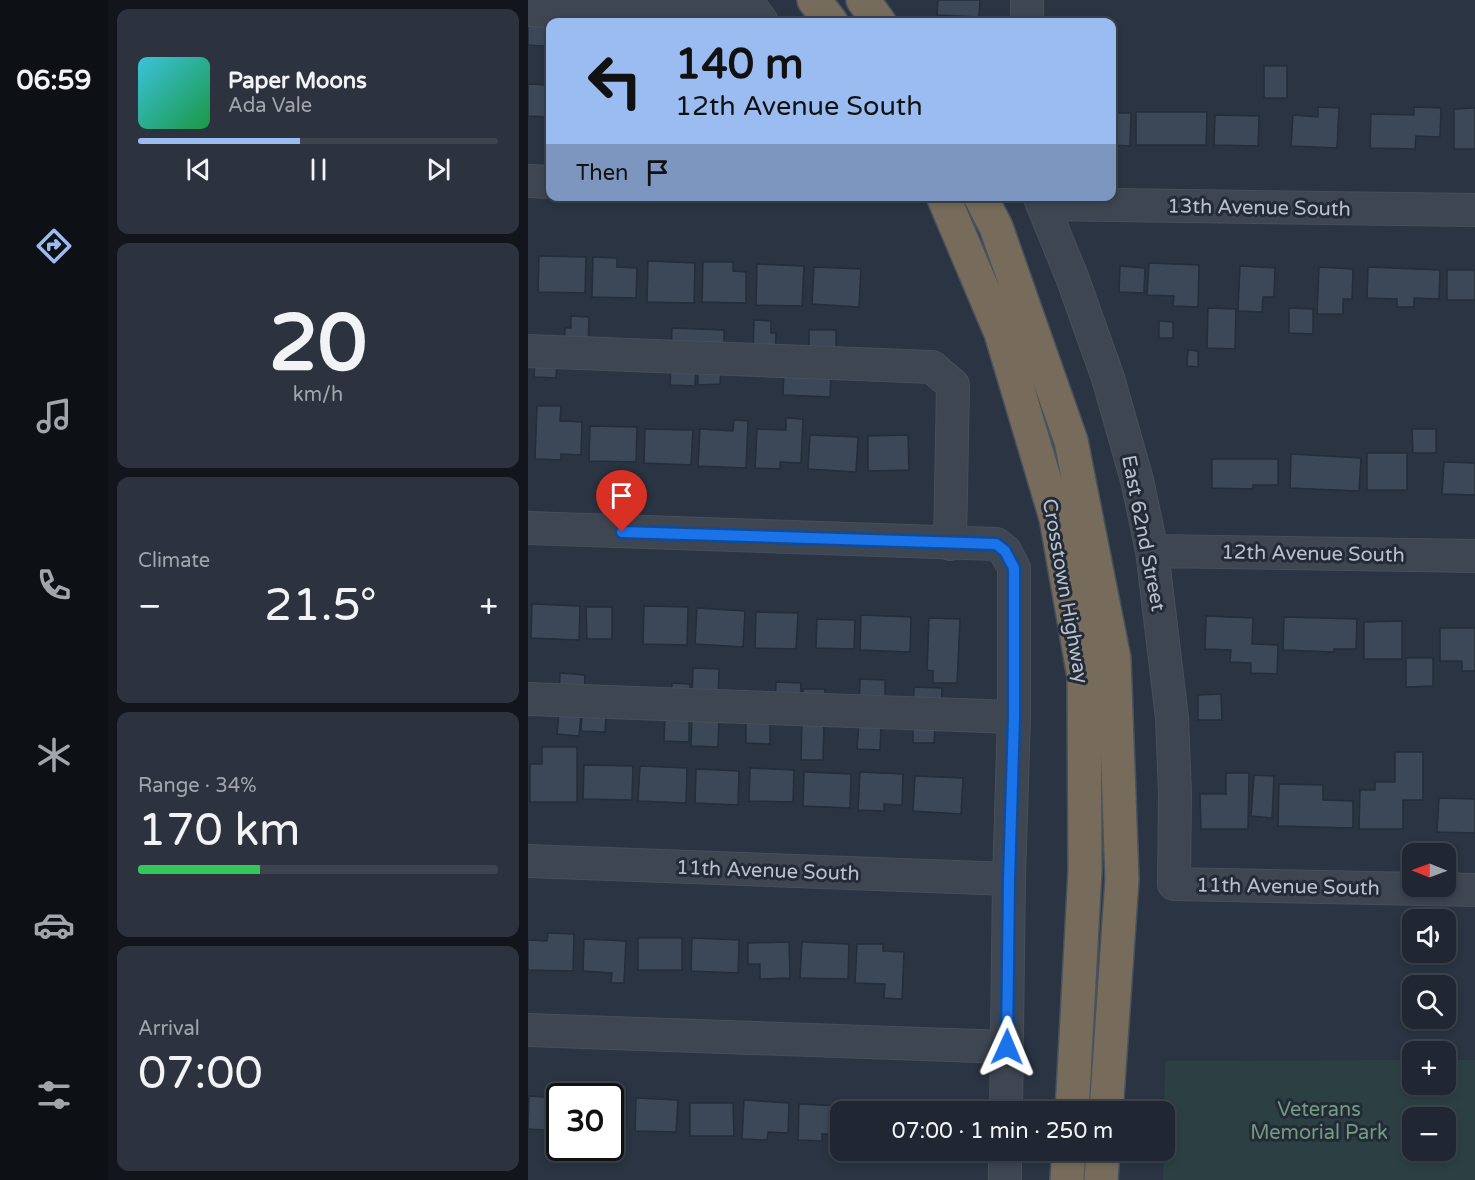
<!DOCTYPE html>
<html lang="en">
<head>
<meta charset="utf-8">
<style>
  :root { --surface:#202732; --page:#2d333e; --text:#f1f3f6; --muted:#a2a5ac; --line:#3d444d; --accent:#9bbcf1 }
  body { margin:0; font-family:"Varela Round",sans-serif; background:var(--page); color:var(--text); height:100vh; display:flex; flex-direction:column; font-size:22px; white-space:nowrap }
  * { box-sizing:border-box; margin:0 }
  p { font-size:20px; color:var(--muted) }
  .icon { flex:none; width:33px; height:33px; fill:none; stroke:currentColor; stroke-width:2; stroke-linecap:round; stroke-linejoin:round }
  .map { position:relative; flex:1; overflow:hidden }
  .side { display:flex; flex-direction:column; gap:9px; padding:9px; background:#12151c; width:420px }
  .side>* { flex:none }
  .top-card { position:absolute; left:18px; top:18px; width:570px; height:183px; border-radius:12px; box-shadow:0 3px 9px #0003,0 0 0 2px var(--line); background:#9bbcf1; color:#111; overflow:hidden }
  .needle { width:39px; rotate:271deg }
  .tools { position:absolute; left:874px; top:843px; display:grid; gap:12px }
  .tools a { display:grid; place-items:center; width:54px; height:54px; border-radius:12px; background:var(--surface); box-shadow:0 3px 9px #0003,0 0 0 2px var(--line); font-size:30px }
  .speed { position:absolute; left:18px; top:1083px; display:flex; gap:12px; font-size:30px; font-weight:700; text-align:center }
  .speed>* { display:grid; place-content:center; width:78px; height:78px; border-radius:50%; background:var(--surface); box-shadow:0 3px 9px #0003,0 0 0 2px var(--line); line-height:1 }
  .speed .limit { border:3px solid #111; border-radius:9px; background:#fff; color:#111 }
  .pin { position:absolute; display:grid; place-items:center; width:51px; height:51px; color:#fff; margin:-62px -26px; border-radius:50% 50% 50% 0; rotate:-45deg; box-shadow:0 0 6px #0007 }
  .pin .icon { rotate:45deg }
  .me { position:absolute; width:66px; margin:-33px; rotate:1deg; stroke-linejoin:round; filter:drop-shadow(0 0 4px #0008) }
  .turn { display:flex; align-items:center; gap:21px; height:126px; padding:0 30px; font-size:27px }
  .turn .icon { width:78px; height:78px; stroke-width:2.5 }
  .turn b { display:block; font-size:42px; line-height:51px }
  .then { display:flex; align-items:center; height:57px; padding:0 30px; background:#0003; gap:12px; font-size:22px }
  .big { font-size:45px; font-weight:600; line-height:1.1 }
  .side .tile { flex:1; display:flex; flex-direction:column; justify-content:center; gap:9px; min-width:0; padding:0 21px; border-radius:12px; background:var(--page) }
  .side .dial { align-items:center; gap:0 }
  .dial b { font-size:78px; line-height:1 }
  .song { display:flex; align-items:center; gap:18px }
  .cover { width:72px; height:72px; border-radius:9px; background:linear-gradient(135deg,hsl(190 70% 55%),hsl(140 70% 35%)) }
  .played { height:6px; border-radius:3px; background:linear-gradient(90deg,var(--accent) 45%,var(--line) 45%) }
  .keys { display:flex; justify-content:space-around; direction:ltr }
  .heat { display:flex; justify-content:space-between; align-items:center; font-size:33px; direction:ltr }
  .charge { height:9px; border-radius:4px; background:linear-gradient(90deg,#34c759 34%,var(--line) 0) }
  .trip { position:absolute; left:302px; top:1101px; width:345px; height:60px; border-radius:12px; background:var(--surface); box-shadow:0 3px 9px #0003,0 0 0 2px var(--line); font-weight:600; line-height:60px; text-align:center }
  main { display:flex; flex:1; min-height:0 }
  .dock { display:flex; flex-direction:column; width:108px; justify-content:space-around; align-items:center; background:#0d1014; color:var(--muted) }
  .dock .icon { width:42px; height:42px }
  .dock .active { color:var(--accent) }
  .dock b { font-size:27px; color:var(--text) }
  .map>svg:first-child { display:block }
</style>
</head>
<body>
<main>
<nav class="dock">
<b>06:59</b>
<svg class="icon active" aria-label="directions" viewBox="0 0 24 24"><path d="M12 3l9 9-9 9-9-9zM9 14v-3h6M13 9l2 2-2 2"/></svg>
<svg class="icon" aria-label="music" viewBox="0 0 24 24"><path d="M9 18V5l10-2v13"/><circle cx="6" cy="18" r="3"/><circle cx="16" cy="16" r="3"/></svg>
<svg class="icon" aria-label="phone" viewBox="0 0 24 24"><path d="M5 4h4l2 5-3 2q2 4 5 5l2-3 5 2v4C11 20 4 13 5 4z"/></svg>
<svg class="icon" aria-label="climate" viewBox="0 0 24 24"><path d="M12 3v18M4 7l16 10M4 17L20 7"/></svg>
<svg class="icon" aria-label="car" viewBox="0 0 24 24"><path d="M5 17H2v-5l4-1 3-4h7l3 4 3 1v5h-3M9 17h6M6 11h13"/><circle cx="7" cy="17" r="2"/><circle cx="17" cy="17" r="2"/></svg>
<svg class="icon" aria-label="filters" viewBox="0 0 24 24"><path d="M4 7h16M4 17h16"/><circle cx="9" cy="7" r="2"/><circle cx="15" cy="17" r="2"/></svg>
</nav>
<section class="side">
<div class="tile">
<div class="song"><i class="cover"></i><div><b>Paper Moons</b><p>Ada Vale</p></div></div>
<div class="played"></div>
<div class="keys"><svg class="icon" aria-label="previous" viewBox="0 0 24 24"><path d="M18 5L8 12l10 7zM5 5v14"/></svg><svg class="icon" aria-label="pause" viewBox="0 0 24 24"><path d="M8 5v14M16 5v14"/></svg><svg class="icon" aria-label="next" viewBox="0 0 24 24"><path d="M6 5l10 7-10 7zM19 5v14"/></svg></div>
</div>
<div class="tile dial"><b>20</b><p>km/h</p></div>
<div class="tile"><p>Climate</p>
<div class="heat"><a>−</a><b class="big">21.5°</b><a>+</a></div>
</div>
<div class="tile"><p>Range · 34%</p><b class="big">170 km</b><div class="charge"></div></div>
<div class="tile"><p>Arrival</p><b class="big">07:00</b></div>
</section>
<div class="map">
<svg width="947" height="1180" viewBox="0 0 947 1180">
  <rect width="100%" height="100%" fill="#2a3442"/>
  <path fill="#2c4043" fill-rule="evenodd" d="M885,1060V1084H918V1060H947V1180H635L637,1061ZM885,1118H918V1150H885Z"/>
  <path fill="#3c4858" stroke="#242d39" stroke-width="1.5" d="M410,0H452L451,17L409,15Z
    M0,19L19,20L18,46L0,45Z
    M736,66H759V98H736Z
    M0,84L22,85V117L0,116Z
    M790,107L811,108L809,148L763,146L765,115L790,117Z
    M886,107L913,108L912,137L888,136L887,149L842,148L843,114L886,115Z
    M947,108V149H926V109Z
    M608,112H679L678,145H608Z
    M584,113H603L602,146L584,145Z
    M687,115L731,116L730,146L686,145Z
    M11,256L58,257L57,293L10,292Z
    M65,257L89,258V267L109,268L108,298L64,297Z
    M120,261L167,263L166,303L119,302Z
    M175,262H205V271L218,272V303L174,302Z
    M621,263L671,265L670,307L645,306L646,296L619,295Z
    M229,264L276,266L274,306L228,305Z
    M592,266L617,268L616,293L591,292Z
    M712,266L747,268L746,297H735L734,312L710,311Z
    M286,267L333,269L331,307L284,304Z
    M791,267L825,269L824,299H815V314H789Z
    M840,267L912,270L911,299L886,298V307H869V299L839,298Z
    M919,270H947V300H919Z
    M680,308L708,309L707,349L679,348Z
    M761,308L785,309V334L761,333Z
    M43,316L61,317L60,347L36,346L37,328H43Z
    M226,320L243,321V333H248L247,354L225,353Z
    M631,321L645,322V338H631Z
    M144,328L196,330V353L143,352Z
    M281,330H308V357H281Z
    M660,350L670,351V367L659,366Z
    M7,360L29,361L28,378L6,377Z
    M143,365L168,366L167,386L142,385Z
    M170,367H193L192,384L170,385Z
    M256,370L303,371L302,397L255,395Z
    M9,406H33L32,421L54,422L53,455L33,454V460L7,459Z
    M258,418L275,419L273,463L252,462V469L227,468L229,429L258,430Z
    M206,420L220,421L218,468L170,466L172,429L205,431Z
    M62,426L109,427L108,462L61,461Z
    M117,429L165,430L163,465L116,463Z
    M884,429H908V453H885Z
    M282,435L330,437L328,472L280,469Z
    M380,435L381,470L340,471V436Z
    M839,453H879V490H839Z
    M763,454L833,458L831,491L762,488Z
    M684,459H750V485H725V489L684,488Z
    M916,462L947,463V495L914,494Z
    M4,604L52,606L51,640L3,638Z
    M116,606L160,607L159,645L115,644Z
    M58,607H84V639H59Z
    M169,608L217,611L215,647L167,644Z
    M228,612L270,613L268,649L227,648Z
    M333,615L383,617L382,652L332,650Z
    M678,616L725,618L724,644L750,645L749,674L723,673V663L702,662L703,650L677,649Z
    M756,617L829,619L828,649H806V652L755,650Z
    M401,618L432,619L429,683H405V671L399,670Z
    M289,619L327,620L326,649L288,648Z
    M874,621V659H836V622Z
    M912,628H947V671H934V661H912Z
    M878,658H905V686L878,687Z
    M165,668L191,669L190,703L164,702Z
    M32,673L57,675L56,698L31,697Z
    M332,679L357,680V709L331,708Z
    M248,682L273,683L272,706L247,705Z
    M144,683L162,684L161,702L143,701Z
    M386,687L414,688L413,712H385Z
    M275,689H297V707H275Z
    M693,694L694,720H670V695Z
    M31,713L53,714L51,736L29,734Z
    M54,715L78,716L77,732L53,731Z
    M137,716H161V742L136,741Z
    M164,718L191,719L190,747L163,746Z
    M218,720L242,721V744L218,743Z
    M274,722L296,723L295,760H273Z
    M331,723L353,725L352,750L329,749Z
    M385,727H407L406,743H385Z
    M14,747H49V802H2V764H14Z
    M867,752H895V800H875V829H831L832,790H847V782H867Z
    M56,765L105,766L104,800L55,799Z
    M112,766L159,768L158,803L110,801Z
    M222,768L266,770L265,802L221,801Z
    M168,769L211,771L210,805L167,803Z
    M276,772L323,774L322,808L275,806Z
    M332,772L375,774L374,805L356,804V811L330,810Z
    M698,773H721L720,829H673L672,794H698Z
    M726,775L746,776L744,818L723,816Z
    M387,776L435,778L433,814L385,811Z
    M751,784L795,785V800L825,801V828L750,826Z
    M911,798L947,799V833L909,832Z
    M20,933L46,934L45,971L0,970V940L19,941Z
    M110,938H154V970H110Z
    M164,938L211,940L210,973L163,971Z
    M56,939L98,941L96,983H83L84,973L55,971Z
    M261,942L262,978L232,979V964H220V943Z
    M274,942L321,944L320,979L272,978Z
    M329,944H355V951L376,952L374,999L356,998L357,984L327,983Z
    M74,1089L98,1090L97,1135H82V1096H74Z
    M1,1096L32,1098V1131L0,1129Z
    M108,1098L150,1100L148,1132L107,1131Z
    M216,1100L261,1103L260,1133L240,1132L239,1140L214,1139Z
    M162,1103H205L206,1136H162Z
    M271,1104L315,1106V1112H312V1134H294V1141L270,1140Z
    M386,1106H431V1112H386Z
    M373,1107V1112H326V1108Z"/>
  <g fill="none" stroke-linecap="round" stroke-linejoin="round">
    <g stroke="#474f5b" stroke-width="34">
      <path id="minor" d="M218,0L234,22
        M0,10L185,15L205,0
        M499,22V0
        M0,181L22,182
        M511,196L544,277L580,378L609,480L624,551L644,718L647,793L646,884L947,890
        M514,204L947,210
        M0,351L404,367L425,385L422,544
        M0,528L468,544L477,551L486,568V717L481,879L478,1112
        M624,551L947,556
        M0,699L486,717
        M0,861L481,879
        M0,1030L479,1047
        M477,1180V1150"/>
    </g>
    <g stroke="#48515c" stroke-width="36">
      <path id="highway" d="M286,0L303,22
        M335,0L351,22
        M415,196L473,333L528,518L556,677L557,871L544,1112
        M452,196L468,227L543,441L586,659L594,879L578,1112
        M539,1180L541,1150
        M573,1180L575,1150"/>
    </g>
    <use href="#minor" stroke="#3e4652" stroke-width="32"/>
    <use href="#highway" stroke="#776c5b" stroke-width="33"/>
  </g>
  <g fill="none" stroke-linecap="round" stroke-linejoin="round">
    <g stroke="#114b97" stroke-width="15">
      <path id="route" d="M94,532L468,544L477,551L486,568V717L481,879L479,1047"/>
    </g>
    <use href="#route" stroke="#1a73e8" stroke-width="10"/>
  </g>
  <g text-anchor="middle" stroke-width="6" stroke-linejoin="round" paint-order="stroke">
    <g font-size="20" fill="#bbc1cc" stroke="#222b37">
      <text transform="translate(731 207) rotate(1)" y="7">13th Avenue South</text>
      <text transform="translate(616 533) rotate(79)" y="7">East 62nd Street</text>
      <text transform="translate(785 553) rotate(1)" y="7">12th Avenue South</text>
      <text transform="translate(538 591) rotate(80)" y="7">Crosstown Highway</text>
      <text transform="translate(240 870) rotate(2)" y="7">11th Avenue South</text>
      <text transform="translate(760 886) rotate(1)" y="7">11th Avenue South</text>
    </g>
    <g font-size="20" fill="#749b7d" stroke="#222b37">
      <text x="791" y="1116">Veterans<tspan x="791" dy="23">Memorial Park</tspan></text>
    </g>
  </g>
</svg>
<div class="tools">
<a><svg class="needle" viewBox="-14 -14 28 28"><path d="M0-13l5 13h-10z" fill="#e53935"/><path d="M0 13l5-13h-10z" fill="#a2a5ac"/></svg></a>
<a><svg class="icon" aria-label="sound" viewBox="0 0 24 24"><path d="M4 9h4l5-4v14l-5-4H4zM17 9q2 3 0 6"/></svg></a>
<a><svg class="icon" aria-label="search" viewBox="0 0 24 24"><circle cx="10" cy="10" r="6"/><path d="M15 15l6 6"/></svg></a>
<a>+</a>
<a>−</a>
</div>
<div class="speed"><div class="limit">30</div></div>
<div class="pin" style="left:94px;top:532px;background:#d93025"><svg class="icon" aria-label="arrive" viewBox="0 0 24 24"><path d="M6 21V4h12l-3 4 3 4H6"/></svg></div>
<svg class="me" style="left:479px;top:1047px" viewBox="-20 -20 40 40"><path d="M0-17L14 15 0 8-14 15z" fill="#1a73e8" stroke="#fff" stroke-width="4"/></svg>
<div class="trip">07:00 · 1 min · 250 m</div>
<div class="top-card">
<div class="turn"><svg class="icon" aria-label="left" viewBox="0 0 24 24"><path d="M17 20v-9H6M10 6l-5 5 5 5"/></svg><div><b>140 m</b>12th Avenue South</div></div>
<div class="then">Then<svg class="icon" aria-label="arrive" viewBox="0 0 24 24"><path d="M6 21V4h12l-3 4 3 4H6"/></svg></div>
</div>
</div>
</main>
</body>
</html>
